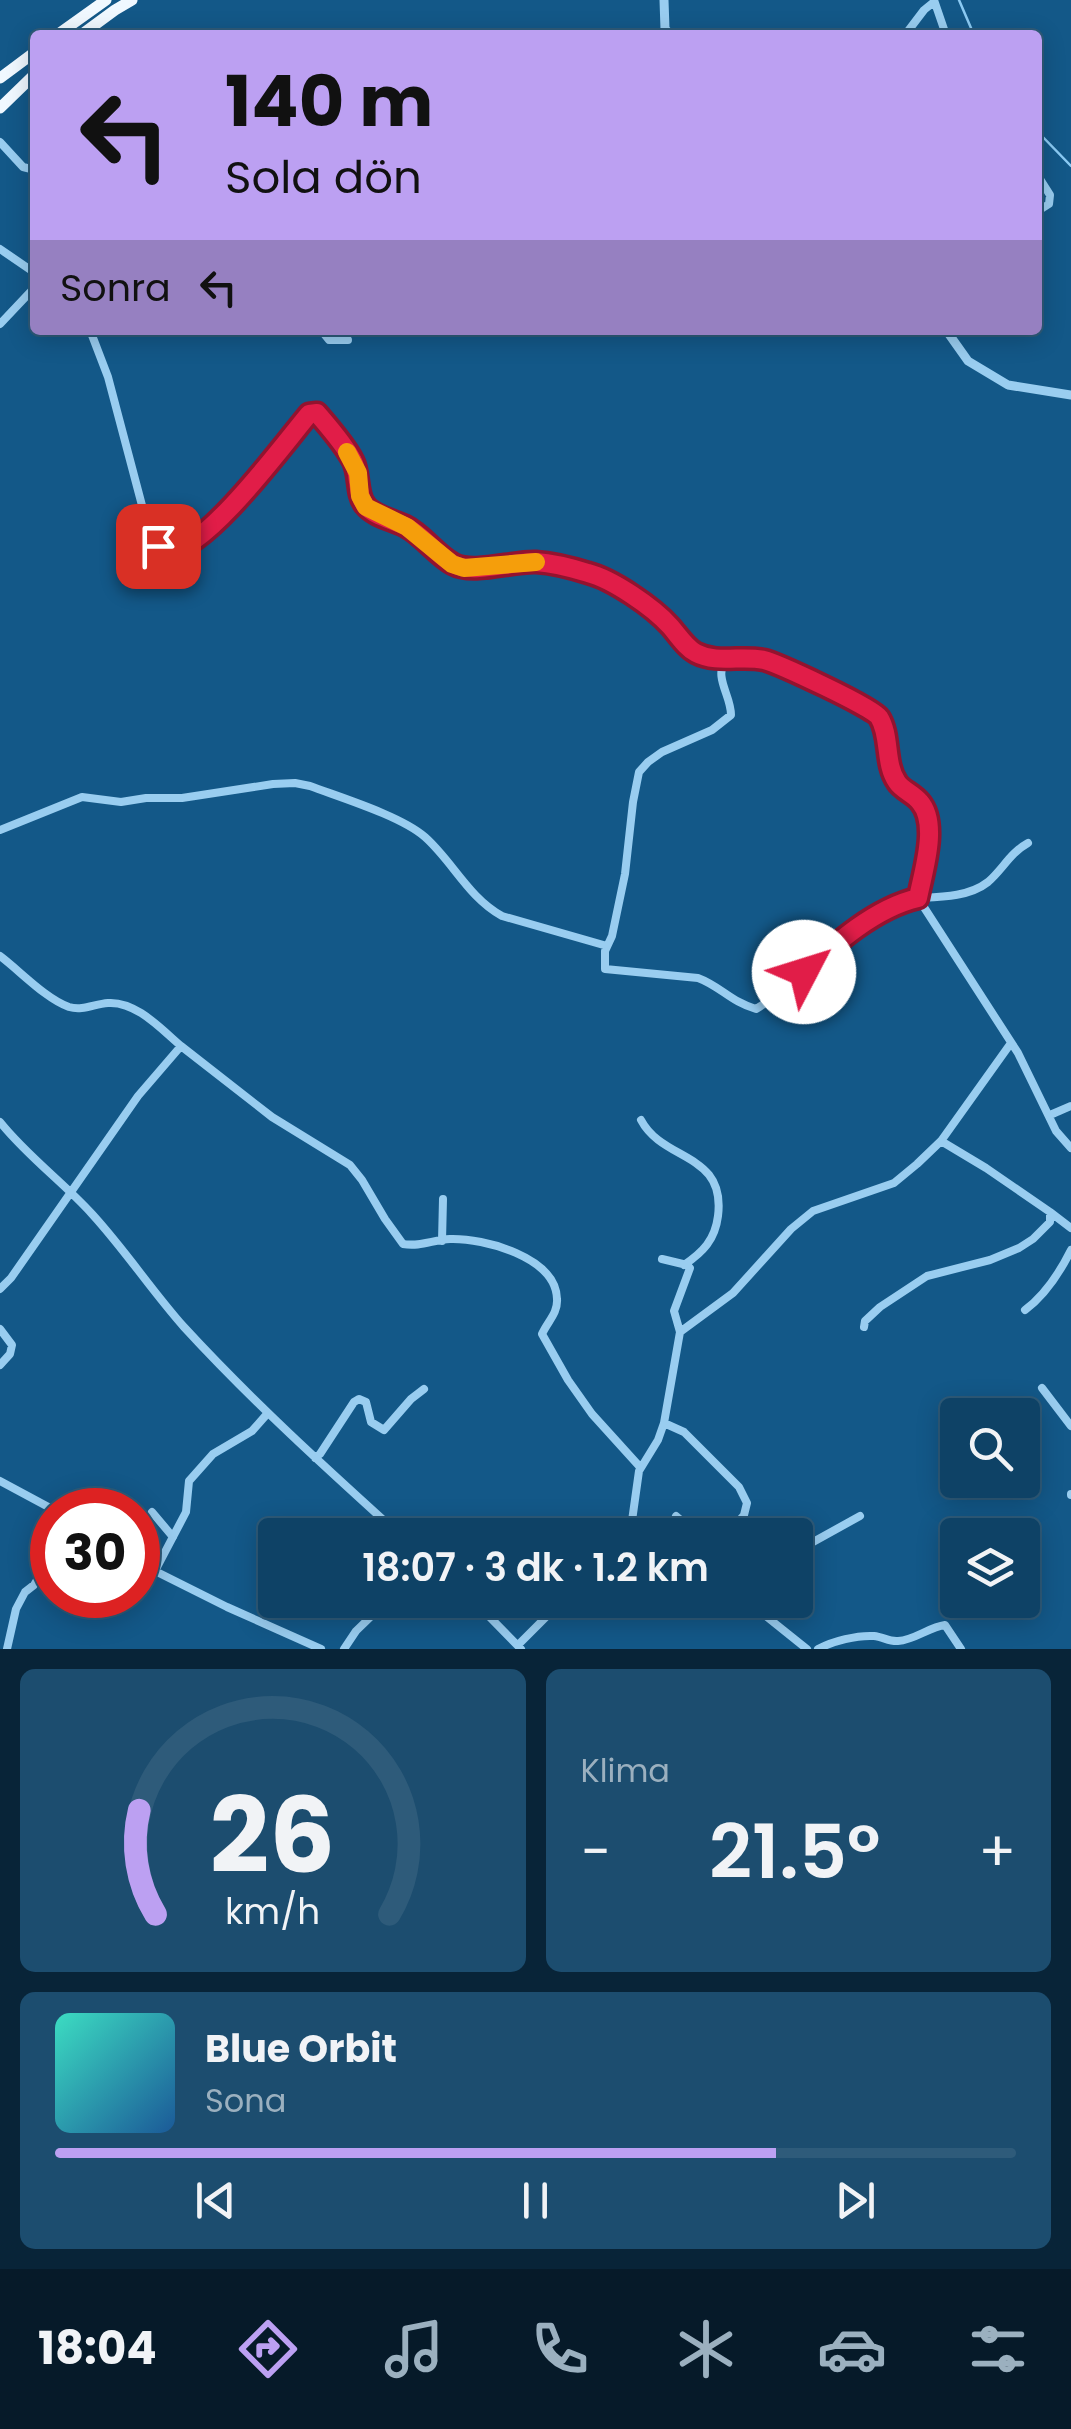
<!DOCTYPE html>
<html lang="tr">
<head>
<meta charset="utf-8">
<style>
  :root { --surface:#0e4266; --page:#1c4d6f; --text:#f1f3f6; --muted:#9bb0bf; --line:#2e5b7a; --accent:#bca0f2 }
  body { margin:0; font-family:Poppins,sans-serif; background:var(--page); color:var(--text); height:100vh; display:flex; flex-direction:column; font-size:38px; white-space:nowrap }
  * { box-sizing:border-box; margin:0 }
  p { font-size:32px; color:var(--muted) }
  .icon { flex:none; width:55px; height:55px; fill:none; stroke:currentColor; stroke-width:2; stroke-linecap:round; stroke-linejoin:round }
  .map { position:relative; height:1649px; overflow:hidden }
  .drawer { display:flex; flex-direction:column; gap:20px; padding:20px; background:#082438; flex:1 }
  .drawer>* { flex:none }
  .banner { position:absolute; left:30px; top:30px; width:1012px; height:305px; border-radius:10px; box-shadow:0 5px 25px #0003,0 0 0 2px var(--line); background:#bca0f2; color:#111; overflow:hidden }
  .tools { position:absolute; left:940px; top:1398px; display:grid; gap:20px }
  .tools a { display:grid; place-items:center; width:100px; height:100px; border-radius:10px; background:var(--surface); box-shadow:0 5px 25px #0003,0 0 0 2px var(--line); font-size:50px }
  .speed { position:absolute; left:30px; top:1488px; display:flex; gap:20px; font-size:50px; font-weight:700; text-align:center }
  .speed>* { display:grid; place-content:center; width:130px; height:130px; border-radius:50%; background:var(--surface); box-shadow:0 5px 25px #0003,0 0 0 2px var(--line); line-height:1 }
  .speed .limit { border:15px solid #d22; background:#fff; color:#111 }
  .pin { position:absolute; display:grid; place-items:center; width:85px; height:85px; color:#fff; margin:-42px; border-radius:20px; box-shadow:0 5px 15px #0006 }
  .me { position:absolute; width:110px; margin:-55px; rotate:50deg; stroke-linejoin:round; filter:drop-shadow(0 0 8px #0008) }
  .turn { display:flex; align-items:center; gap:35px; height:210px; padding:0 30px; font-size:45px }
  .turn .icon { width:130px; height:130px; stroke-width:2.5 }
  .turn b { display:block; font-size:70px; line-height:85px }
  .then { display:flex; align-items:center; height:95px; padding:0 30px; background:#0003; gap:20px; font-size:38px }
  .big { font-size:75px; font-weight:600; line-height:1.1 }
  .drawer .tile { flex:1; display:flex; flex-direction:column; justify-content:center; gap:15px; min-width:0; padding:0 35px; border-radius:15px; background:var(--page) }
  .drawer .dial { align-items:center; gap:0 }
  .dial svg { height:260px; overflow:visible; fill:none; stroke:var(--line); stroke-width:7; stroke-linecap:round; text-anchor:middle }
  .dial text { fill:var(--text); stroke:none }
  .song { display:flex; align-items:center; gap:30px }
  .cover { width:120px; height:120px; border-radius:15px; background:linear-gradient(135deg,hsl(170 70% 55%),hsl(210 70% 35%)) }
  .played { height:10px; border-radius:5px; background:linear-gradient(90deg,var(--accent) 75%,var(--line) 75%) }
  .keys { display:flex; justify-content:space-around; direction:ltr }
  .heat { display:flex; justify-content:space-between; align-items:center; font-size:55px; direction:ltr }
  .drawer .tiles { flex:1; display:grid; gap:20px; grid-template-columns:1fr 1fr }
  .tile:last-child { grid-column:span 2 }
  .trip { position:absolute; left:258px; top:1518px; width:555px; height:100px; border-radius:10px; background:var(--surface); box-shadow:0 5px 25px #0003,0 0 0 2px var(--line); font-weight:600; line-height:100px; text-align:center }
  .tab-bar { display:flex; height:160px; justify-content:space-around; align-items:center; background:#061a29; color:var(--muted) }
  .tab-bar .icon { width:70px; height:70px }
  .tab-bar .active { color:var(--accent) }
  .tab-bar b { font-size:45px; color:var(--text) }
  .map>svg:first-child { display:block }
</style>
</head>
<body>
<div class="map">
<svg width="1071" height="1649" viewBox="0 0 1071 1649">
  <rect width="100%" height="100%" fill="#135888"/>
  <g fill="none" stroke-linecap="round" stroke-linejoin="round">
    <path stroke="#8bcaf3" stroke-width="2.5" d="M959,0L974,35
      M1038,132L1071,166"/>
    <path stroke="#99cdf0" stroke-width="8" d="M934,0L946,35
      M905,35L924,10L934,2
      M0,142L23,167L35,170
      M1038,176L1050,195L1049,204L1038,211
      M0,249L35,273
      M0,324L35,287
      M90,330L108,377L148,528L157,545L165,551C208,548 280,449 309,415L317,413C329,427 345,445 353,461C360,474 356,494 365,505C373,516 393,520 405,526C423,536 435,554 453,564C473,575 512,561 536,562C552,563 572,568 588,573C612,579 653,607 670,626C678,635 686,648 696,653C717,664 742,655 764,660C777,663 874,709 879,717C891,736 884,763 897,782C902,790 914,794 920,802C939,824 923,872 918,898C940,897 969,897 988,882C1003,869 1010,853 1028,843
      M321,330L329,340H348
      M725,659C714,679 731,695 731,715L712,730L662,752L648,762L639,772L633,802L625,874L612,936L605,951V969L698,978C720,986 731,1002 756,1009C811,976 853,914 918,898L1018,1053L1056,1131L1071,1148
      M0,830L82,797L121,802L146,798H182L273,784L295,783L310,786C342,798 401,816 425,837C453,862 468,897 502,916L607,946
      M0,956C20,971 46,999 69,1007C83,1011 94,1004 108,1003C136,1001 161,1029 181,1046
      M1050,1115L1071,1106
      M641,1120C663,1162 726,1152 718,1216C715,1240 703,1252 684,1265
      M0,1122C27,1156 63,1182 92,1214C125,1250 152,1291 184,1327C252,1401 326,1468 400,1535
      M1050,1212L1071,1228
      M442,1241L443,1199
      M0,1289L11,1278L138,1096L181,1046L272,1117L350,1165L362,1180L385,1219L403,1244C420,1247 433,1240 450,1239C484,1238 556,1257 557,1299C558,1313 548,1321 542,1334L568,1380L592,1414L640,1467
      M1025,1310C1044,1296 1060,1272 1071,1250
      M864,1327L865,1321L880,1307L927,1276L990,1260L1019,1248L1033,1239L1050,1222V1212L986,1168L941,1141
      M0,1329L12,1345L10,1354L0,1365
      M680,1332L733,1293L791,1229L813,1211L894,1183L917,1164L941,1141L1011,1043
      M1042,1388L1071,1426
      M664,1423L684,1432L739,1487L747,1503L744,1515L727,1535
      M315,1458L320,1454L354,1402L359,1399L366,1402L371,1422L384,1430L411,1399L424,1389
      M0,1481L54,1510
      M1071,1494V1495
      M152,1512L173,1537
      M676,1516L698,1535
      M630,1535L639,1471L658,1440L664,1423L680,1332L674,1311L690,1268L687,1265L662,1259
      M795,1552L860,1516
      M138,1554L160,1561
      M138,1567L155,1571L186,1512L189,1481L213,1454L252,1431L267,1414
      M155,1571L227,1607L321,1649
      M473,1600L521,1649
      M624,1600V1603
      M754,1600L767,1617L807,1649
      M518,1645L563,1600
      M7,1649L16,1609L25,1592L34,1585L52,1555
      M344,1649L356,1631L388,1600
      M818,1649C833,1641 857,1635 874,1636C883,1637 890,1642 898,1641C915,1640 929,1627 945,1625L961,1649"/>
    <path stroke="#99cdf0" stroke-width="9" d="M664,0L665,29L671,35
      M946,330L968,361L1008,385L1071,395"/>
    <path stroke="#f0f8ff" stroke-width="11" d="M57,35L106,0
      M81,35L115,10L132,0
      M0,78L35,52
      M0,108L35,74"/>
  </g>
  <g fill="none" stroke-linecap="round" stroke-linejoin="round">
    <g stroke="#92132f" stroke-width="25">
      <path id="route" d="M158,546C163,549 164,552 171,551C209,546 283,445 309,414L317,413C329,427 345,445 353,461C360,474 356,494 365,505C373,516 393,520 405,526C423,535 435,554 453,564C473,575 512,561 536,562C552,563 572,568 588,573C612,579 653,607 670,626C678,635 686,648 696,653C717,664 742,655 764,660C777,663 874,708 879,717C891,736 884,763 897,782C902,790 914,794 920,802C939,824 923,872 918,898C875,908 836,943 804,972"/>
    </g>
    <use href="#route" stroke="#e11d48" stroke-width="18"/>
    <path stroke="#f59e0b" stroke-width="18" d="M347,452L358,473L360,496L366,507L407,527L452,564L464,568L536,562"/>
  </g>
</svg>
<div class="tools">
<a><svg class="icon" aria-label="search" viewBox="0 0 24 24"><circle cx="10" cy="10" r="6"/><path d="M15 15l6 6"/></svg></a>
<a><svg class="icon" aria-label="layers" viewBox="0 0 24 24"><path d="M12 4l9 5-9 5-9-5zM3 14l9 5 9-5"/></svg></a>
</div>
<div class="speed"><div class="limit">30</div></div>
<div class="pin" style="left:158px;top:546px;background:#d93025"><svg class="icon" aria-label="arrive" viewBox="0 0 24 24"><path d="M6 21V4h12l-3 4 3 4H6"/></svg></div>
<svg class="me" style="left:804px;top:972px" viewBox="-20 -20 40 40"><circle r="19" fill="#fff"/><path d="M0-13L10 11 0 6-10 11z" fill="#e11d48"/></svg>
<div class="trip">18:07 · 3 dk · 1.2 km</div>
<div class="banner">
<div class="turn"><svg class="icon" aria-label="left" viewBox="0 0 24 24"><path d="M17 20v-9H6M10 6l-5 5 5 5"/></svg><div><b>140 m</b>Sola dön</div></div>
<div class="then">Sonra<svg class="icon" aria-label="left" viewBox="0 0 24 24"><path d="M17 20v-9H6M10 6l-5 5 5 5"/></svg></div>
</div>
</div>
<section class="drawer">
<div class="tiles">
<div class="tile dial"><svg viewBox="0 0 100 80">
<path d="M14 69A42 42 0 1 1 86 69"/>
<path d="M14 69A42 42 0 0 1 9 37" stroke="#bca0f2"/>
<text x="50" y="56" font-size="32" font-weight="700">26</text>
<text x="50" y="72" font-size="11">km/h</text>
</svg></div>
<div class="tile"><p>Klima</p>
<div class="heat"><a>−</a><b class="big">21.5°</b><a>+</a></div>
</div>
<div class="tile">
<div class="song"><i class="cover"></i><div><b>Blue Orbit</b><p>Sona</p></div></div>
<div class="played"></div>
<div class="keys"><svg class="icon" aria-label="previous" viewBox="0 0 24 24"><path d="M18 5L8 12l10 7zM5 5v14"/></svg><svg class="icon" aria-label="pause" viewBox="0 0 24 24"><path d="M8 5v14M16 5v14"/></svg><svg class="icon" aria-label="next" viewBox="0 0 24 24"><path d="M6 5l10 7-10 7zM19 5v14"/></svg></div>
</div>
</div>
</section>
<nav class="tab-bar">
<b>18:04</b>
<svg class="icon active" aria-label="directions" viewBox="0 0 24 24"><path d="M12 3l9 9-9 9-9-9zM9 14v-3h6M13 9l2 2-2 2"/></svg>
<svg class="icon" aria-label="music" viewBox="0 0 24 24"><path d="M9 18V5l10-2v13"/><circle cx="6" cy="18" r="3"/><circle cx="16" cy="16" r="3"/></svg>
<svg class="icon" aria-label="phone" viewBox="0 0 24 24"><path d="M5 4h4l2 5-3 2q2 4 5 5l2-3 5 2v4C11 20 4 13 5 4z"/></svg>
<svg class="icon" aria-label="climate" viewBox="0 0 24 24"><path d="M12 3v18M4 7l16 10M4 17L20 7"/></svg>
<svg class="icon" aria-label="car" viewBox="0 0 24 24"><path d="M5 17H2v-5l4-1 3-4h7l3 4 3 1v5h-3M9 17h6M6 11h13"/><circle cx="7" cy="17" r="2"/><circle cx="17" cy="17" r="2"/></svg>
<svg class="icon" aria-label="filters" viewBox="0 0 24 24"><path d="M4 7h16M4 17h16"/><circle cx="9" cy="7" r="2"/><circle cx="15" cy="17" r="2"/></svg>
</nav>
</body>
</html>
